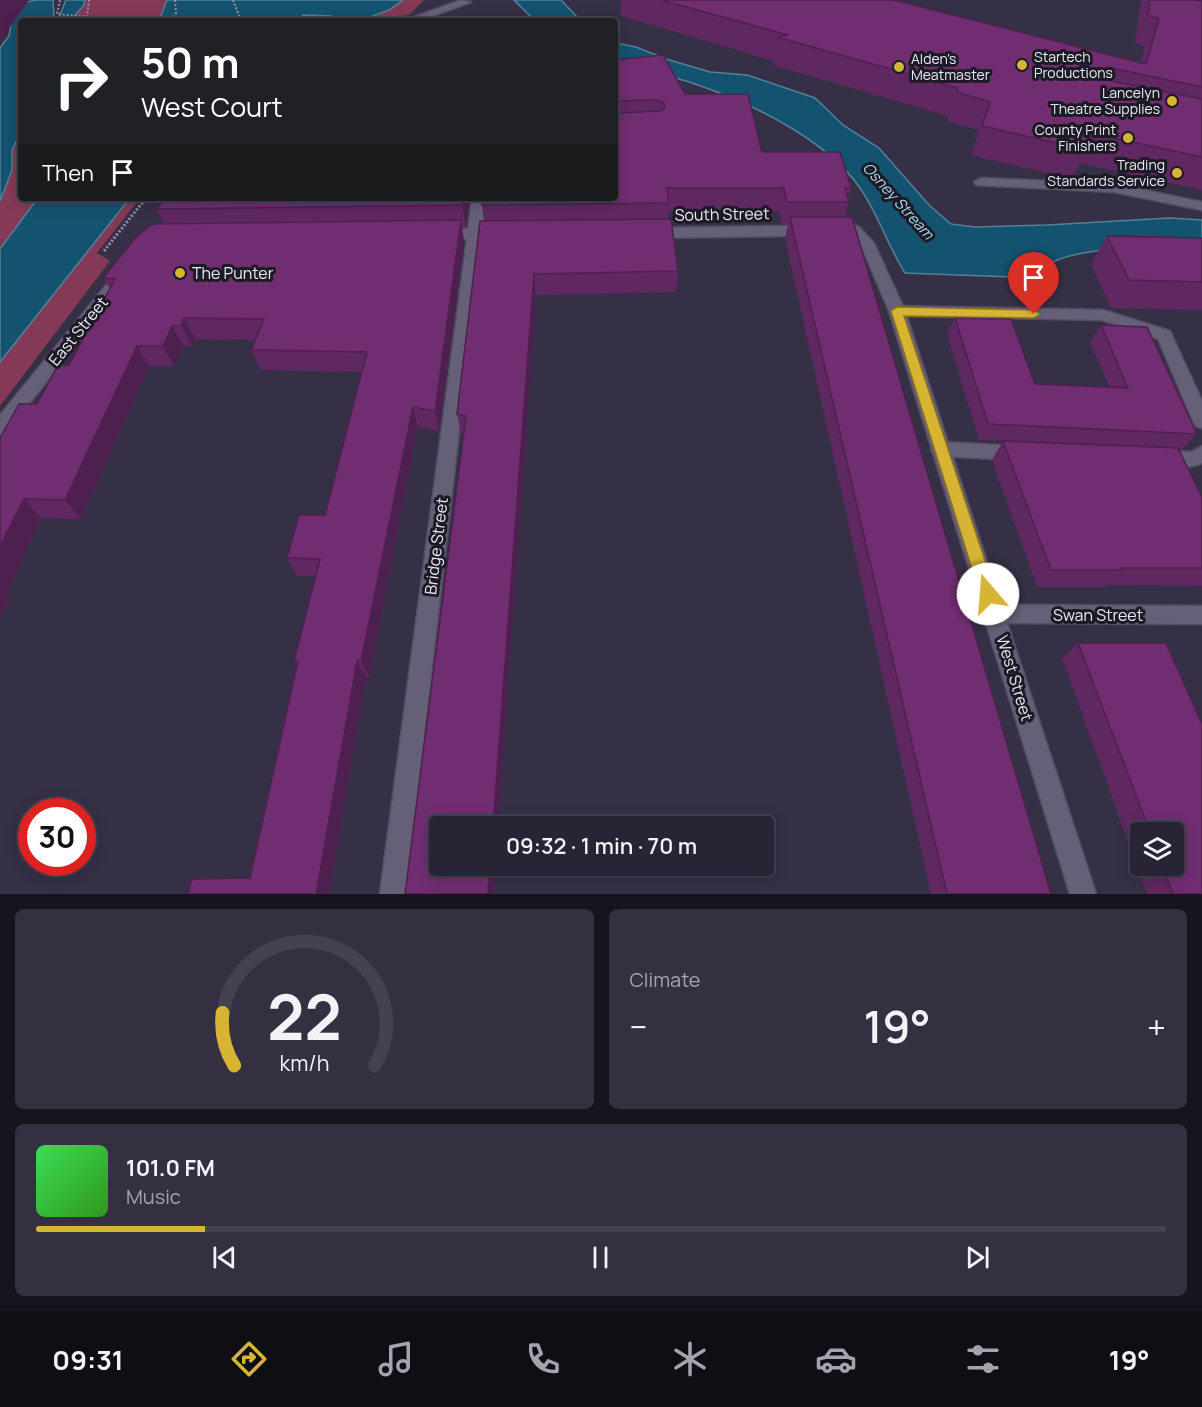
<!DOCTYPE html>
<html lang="en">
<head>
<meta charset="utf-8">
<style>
  :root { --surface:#282435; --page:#343041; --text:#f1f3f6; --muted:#a5a4ad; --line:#444150; --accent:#d7b434 }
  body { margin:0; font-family:Manrope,sans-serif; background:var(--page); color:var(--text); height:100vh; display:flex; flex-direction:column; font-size:22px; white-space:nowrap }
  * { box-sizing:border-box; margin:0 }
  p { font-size:20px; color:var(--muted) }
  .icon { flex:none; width:33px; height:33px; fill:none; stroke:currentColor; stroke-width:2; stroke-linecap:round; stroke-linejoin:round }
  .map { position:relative; height:894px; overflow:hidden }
  .sheet { display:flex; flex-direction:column; gap:15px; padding:15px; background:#16141d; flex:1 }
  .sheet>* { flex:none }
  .top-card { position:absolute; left:18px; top:18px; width:600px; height:183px; border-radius:6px; box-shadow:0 3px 15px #0003,0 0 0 2px var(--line); background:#202124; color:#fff; overflow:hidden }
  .buttons { position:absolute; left:1130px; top:822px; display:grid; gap:12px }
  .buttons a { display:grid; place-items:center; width:54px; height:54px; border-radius:6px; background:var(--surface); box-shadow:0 3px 15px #0003,0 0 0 2px var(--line); font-size:30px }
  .speed { position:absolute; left:18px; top:798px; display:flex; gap:12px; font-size:30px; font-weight:700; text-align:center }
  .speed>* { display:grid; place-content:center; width:78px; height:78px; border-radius:50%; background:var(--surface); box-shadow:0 3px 15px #0003,0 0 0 2px var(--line); line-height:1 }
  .speed .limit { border:9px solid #d22; background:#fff; color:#111 }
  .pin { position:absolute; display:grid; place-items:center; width:51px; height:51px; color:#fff; margin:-62px -26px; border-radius:50% 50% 50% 0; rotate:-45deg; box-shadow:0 0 6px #0007 }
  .pin .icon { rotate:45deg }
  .me { position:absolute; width:66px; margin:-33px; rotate:342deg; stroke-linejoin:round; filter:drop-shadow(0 0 4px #0008) }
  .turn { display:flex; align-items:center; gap:21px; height:126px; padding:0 24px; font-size:27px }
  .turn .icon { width:78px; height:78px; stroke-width:2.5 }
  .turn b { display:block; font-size:42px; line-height:51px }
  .then { display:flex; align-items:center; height:57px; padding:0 24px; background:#0003; gap:12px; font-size:22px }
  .big { font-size:45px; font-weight:600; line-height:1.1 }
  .sheet .widget { flex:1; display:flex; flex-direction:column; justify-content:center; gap:9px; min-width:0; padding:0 21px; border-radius:9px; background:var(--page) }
  .sheet .dial { align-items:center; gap:0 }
  .dial svg { height:156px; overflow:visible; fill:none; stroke:var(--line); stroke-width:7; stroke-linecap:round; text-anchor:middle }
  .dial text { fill:var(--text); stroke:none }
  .song { display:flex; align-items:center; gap:18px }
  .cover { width:72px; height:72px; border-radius:9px; background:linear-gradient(135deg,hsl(130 70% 55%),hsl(110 70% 35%)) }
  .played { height:6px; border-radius:3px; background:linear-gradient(90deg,var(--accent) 15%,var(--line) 15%) }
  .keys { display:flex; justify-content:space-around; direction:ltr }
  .heat { display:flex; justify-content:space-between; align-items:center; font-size:33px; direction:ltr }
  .sheet .tiles { flex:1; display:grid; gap:15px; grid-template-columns:1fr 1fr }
  .widget:last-child { grid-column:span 2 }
  .trip { position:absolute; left:429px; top:816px; width:345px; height:60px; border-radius:6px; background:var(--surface); box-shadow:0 3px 15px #0003,0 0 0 2px var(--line); font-weight:600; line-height:60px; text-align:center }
  .tab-bar { display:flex; height:96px; justify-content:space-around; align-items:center; background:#100e15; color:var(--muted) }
  .tab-bar .icon { width:42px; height:42px }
  .tab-bar .selected { color:var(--accent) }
  .tab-bar b { font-size:27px; color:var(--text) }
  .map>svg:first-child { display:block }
</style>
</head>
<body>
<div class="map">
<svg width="1202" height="894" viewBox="0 0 1202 894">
  <rect width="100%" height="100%" fill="#363047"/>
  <path fill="#843a56" d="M85,0H167V2L159,21H70L84,5Z
    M403,0H424L409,15L360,21L389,10Z
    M21,132V198H38L0,249V201L12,170V150Z
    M130,198H133L136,203L97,253L110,261L0,406V362Z"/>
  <path fill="#13536f" stroke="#548098" stroke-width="1.5" d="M36,0H53L54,17H59L66,0H85L84,5L70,21H21V132L12,150V170L0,201V48L9,36L14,5Z
    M167,0H403L389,10L360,21H329L331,16L303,15L299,21L257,19L159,21Z
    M514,0H561L581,21H535Z
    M615,43L636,47L666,59L710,72L747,75L815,98L843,125L879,148L929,205L951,224L975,227L1047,225L1170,218L1202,220V244C1170,246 1070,246 1047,266C1044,269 1042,275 1040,278L905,273C888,246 878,214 860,188C826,139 751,103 695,84C670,75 641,70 615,64Z
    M38,198H130L0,362V249Z"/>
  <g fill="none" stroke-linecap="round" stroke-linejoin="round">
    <g stroke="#534e62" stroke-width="3">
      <path id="service" d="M461,0L471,2L419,21H403Z
        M981,178L1114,184L1202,202V210L1114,192L976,185L974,182Z
        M897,306L1103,310L1170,331L1202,401V428L1196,426L1193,421L1158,339L1102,320L897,316L891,315L889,311L891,307Z
        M940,442L1020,446L1026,448L1029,453L1026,458L1020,460L940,456L934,454L931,449L934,444Z
        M1202,446V463C1190,469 1168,467 1155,463L1152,458L1155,453L1161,451L1191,452Z"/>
    </g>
    <g stroke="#534e62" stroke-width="3">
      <path id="minor" d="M472,198H486L482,229H503L510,234L503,239H481L406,894H380L467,239H441L434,234L441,229H468Z
        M854,225L859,227L874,243L905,311L1001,605L1202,606V624L1007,623L1096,894H1070L889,311L861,245L850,235L648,238L641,233L648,228Z
        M121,272L129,277L126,281L6,433L0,435V415L116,273Z"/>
    </g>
    <path stroke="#9691a4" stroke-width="2" stroke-dasharray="2 2" stroke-linecap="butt" d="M60,0L57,14L87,17L89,0
      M233,0L241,21
      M172,21L176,13L175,0"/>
    <path stroke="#9691a4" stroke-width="3" stroke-dasharray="2 2" stroke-linecap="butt" d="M104,251L146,198"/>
    <use href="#service" fill="#655f78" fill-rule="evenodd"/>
    <use href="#minor" fill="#655f78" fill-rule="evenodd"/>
  </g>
  <path fill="#602861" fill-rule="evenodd" d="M621,0H894L1140,63L1145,47L1135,43L1141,0H1200V1H1202V190L1080,163L1072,179L971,155L979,130L947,121L948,116L773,65L774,61L621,16Z
    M663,55L685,94H748L762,152H840L851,188L848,198L849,202L845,217H852L1051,894H931L785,238L788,225H782L779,211L669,212L668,219H671L678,271L676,292L536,295L498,826H440V866H496L494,894H405L464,435L461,434L457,414L480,221H484L482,205V198H615V60Z
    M166,198H470L466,228H462L464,241L439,431L418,427L369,677H366L329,894H188L250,878L297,665L294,661L315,576H297L287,558L325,515L362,372L261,370L251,350L256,340L195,339L192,346H183L174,366H149L81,519L41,518L6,593L10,597L0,618V438L37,404L69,365L110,289L103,278L164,224L156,209Z
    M1107,236L1202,238V310L1111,308L1091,264Z
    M955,318L1035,384L1109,387L1090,342L1101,325L1197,434L1183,449H1179L1202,497V586L1107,585L1105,587H1037L992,460L1003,441H1008L979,440L947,334Z
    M1078,643H1166L1202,724V894H1147L1062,658ZM1140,832H1173V866H1140Z"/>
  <path fill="#4e204f" d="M3,0H29L0,41V4Z
    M1107,67L1093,96L1098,73Z
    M463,198H470L466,228L462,205Z
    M461,220L464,241L439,431L435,411Z
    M534,274L536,295L498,826H493Z
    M184,318L195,339L192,346L181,325Z
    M172,326L183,346L174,366L163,346Z
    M137,346L149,366L81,519L65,500Z
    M413,407L418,427L369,677L361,661Z
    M24,499L41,518L6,593L10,597L0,618V546Z
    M357,661L366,677L329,894H316Z
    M490,866H496L494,894H488Z"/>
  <path fill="#702e71" stroke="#4e204f" stroke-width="1.5" d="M661,0H894L1146,64L1159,19L1148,15L1150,0H1195L1202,1V87L1107,67L1098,73L1102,79L1202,99V157L1090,133L1087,150L982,126L990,102L957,92L958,88L777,37L788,35Z
    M535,19L536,21H511Z
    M663,55L685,94H748L762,152H840L851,188H845L849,202H787L784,188H667L669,203L482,205V198H615V113L661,111L665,107L664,103L656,100L615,101V102V60Z
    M166,198H463L462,205L156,209Z
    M790,217H852L1051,894H947Z
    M671,219L678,271L534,274L493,826H440V866H490L488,894H405L466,416L457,414L480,221Z
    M461,220L435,411L413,407L361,661H357L316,894H188L192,879L250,878L298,661H294L320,559L287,558L299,515H325L367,352L251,350L264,319L184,318L181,325L172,326L163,346H137L65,500L24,499L0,546V438L19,404H37L58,365H69L115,279L103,278L137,236L153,224Z
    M1107,236L1202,238V282L1129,280Z
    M955,318L1011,319L1035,384L1128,388L1101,325L1147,327L1197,434L988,424Z
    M1003,441L1178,448L1202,497V568H1120L1121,570H1051Z
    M1078,643H1166L1202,724V894H1173L1162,866H1173V832H1150Z"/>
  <path fill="#d7b434" stroke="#8c7522" stroke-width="1.5" d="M897,307L1034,310L1040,314L1034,318L904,316L996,594L994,599L988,601L983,599L980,594L891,311Z"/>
  <g fill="#d7b434" stroke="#1c1a24" stroke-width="2">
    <circle cx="1022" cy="65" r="6"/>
    <circle cx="899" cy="67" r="6"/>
    <circle cx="1172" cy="101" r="6"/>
    <circle cx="1128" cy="138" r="6"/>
    <circle cx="1177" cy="173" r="6"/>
    <circle cx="180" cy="273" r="6"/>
  </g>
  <g text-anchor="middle" stroke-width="6" stroke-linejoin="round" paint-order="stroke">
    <g font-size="14" fill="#ebe8f7" stroke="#1c1a24" text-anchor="end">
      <text x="1034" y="62" text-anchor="start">Startech<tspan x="1034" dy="16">Productions</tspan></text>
      <text x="911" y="64" text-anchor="start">Alden's<tspan x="911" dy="16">Meatmaster</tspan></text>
      <text x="1160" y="98">Lancelyn<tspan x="1160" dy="16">Theatre Supplies</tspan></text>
      <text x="1116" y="135">County Print<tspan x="1116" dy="16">Finishers</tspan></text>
      <text x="1165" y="170">Trading<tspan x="1165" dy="16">Standards Service</tspan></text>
    </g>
    <g font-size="15" font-style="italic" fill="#a9daf5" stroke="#1c1a24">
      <text transform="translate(898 201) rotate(48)" y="5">Osney Stream</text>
    </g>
    <g font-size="16" fill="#ebe8f7" stroke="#1c1a24">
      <text transform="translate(722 214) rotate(-1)" y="6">South Street</text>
      <text transform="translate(78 331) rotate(-51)" y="6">East Street</text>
      <text transform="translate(436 546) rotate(-83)" y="6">Bridge Street</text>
      <text x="1098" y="621">Swan Street</text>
      <text transform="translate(1015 678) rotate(73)" y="6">West Street</text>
    </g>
    <g font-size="16" fill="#ebe8f7" stroke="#1c1a24" text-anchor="start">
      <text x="192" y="279">The Punter</text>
    </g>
  </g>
</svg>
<div class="buttons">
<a><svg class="icon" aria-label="layers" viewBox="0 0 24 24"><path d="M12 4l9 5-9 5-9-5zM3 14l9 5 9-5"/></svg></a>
</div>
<div class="speed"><div class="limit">30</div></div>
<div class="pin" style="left:1034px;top:314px;background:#d93025"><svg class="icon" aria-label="arrive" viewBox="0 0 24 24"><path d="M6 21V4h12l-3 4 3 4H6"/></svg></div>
<svg class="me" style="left:988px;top:594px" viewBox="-20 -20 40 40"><circle r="19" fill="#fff"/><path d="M0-13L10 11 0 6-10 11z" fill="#d7b434"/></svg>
<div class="trip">09:32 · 1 min · 70 m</div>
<div class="top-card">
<div class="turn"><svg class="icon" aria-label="right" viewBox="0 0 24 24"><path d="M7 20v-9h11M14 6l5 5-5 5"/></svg><div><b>50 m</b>West Court</div></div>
<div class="then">Then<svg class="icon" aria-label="arrive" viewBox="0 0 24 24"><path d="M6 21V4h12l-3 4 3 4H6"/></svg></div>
</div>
</div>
<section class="sheet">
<div class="tiles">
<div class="widget dial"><svg viewBox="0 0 100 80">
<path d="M14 69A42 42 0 1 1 86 69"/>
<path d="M14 69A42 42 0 0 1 8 42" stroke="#d7b434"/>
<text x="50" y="56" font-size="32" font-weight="700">22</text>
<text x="50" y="72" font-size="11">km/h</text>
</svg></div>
<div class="widget"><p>Climate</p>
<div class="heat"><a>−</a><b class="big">19°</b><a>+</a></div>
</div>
<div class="widget">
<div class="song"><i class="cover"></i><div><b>101.0 FM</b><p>Music</p></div></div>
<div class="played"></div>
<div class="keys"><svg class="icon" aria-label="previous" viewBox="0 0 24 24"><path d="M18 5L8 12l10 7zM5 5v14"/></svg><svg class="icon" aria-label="pause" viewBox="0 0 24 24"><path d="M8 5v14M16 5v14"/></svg><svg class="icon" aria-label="next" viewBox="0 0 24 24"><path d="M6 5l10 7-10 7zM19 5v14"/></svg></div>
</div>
</div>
</section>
<nav class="tab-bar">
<b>09:31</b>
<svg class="icon selected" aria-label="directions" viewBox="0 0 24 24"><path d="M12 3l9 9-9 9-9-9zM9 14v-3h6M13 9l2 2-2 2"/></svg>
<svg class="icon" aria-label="music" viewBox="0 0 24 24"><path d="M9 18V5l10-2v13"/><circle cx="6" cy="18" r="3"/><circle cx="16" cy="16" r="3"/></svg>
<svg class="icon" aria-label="phone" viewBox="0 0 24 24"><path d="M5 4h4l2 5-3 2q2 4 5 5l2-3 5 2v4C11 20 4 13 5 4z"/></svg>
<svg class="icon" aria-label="climate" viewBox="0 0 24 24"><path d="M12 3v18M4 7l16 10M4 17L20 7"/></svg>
<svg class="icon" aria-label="car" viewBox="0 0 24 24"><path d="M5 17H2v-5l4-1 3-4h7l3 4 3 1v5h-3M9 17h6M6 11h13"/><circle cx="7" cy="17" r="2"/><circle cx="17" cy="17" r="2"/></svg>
<svg class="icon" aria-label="filters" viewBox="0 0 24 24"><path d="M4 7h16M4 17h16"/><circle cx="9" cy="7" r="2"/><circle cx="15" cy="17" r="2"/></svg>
<b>19°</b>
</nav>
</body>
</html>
